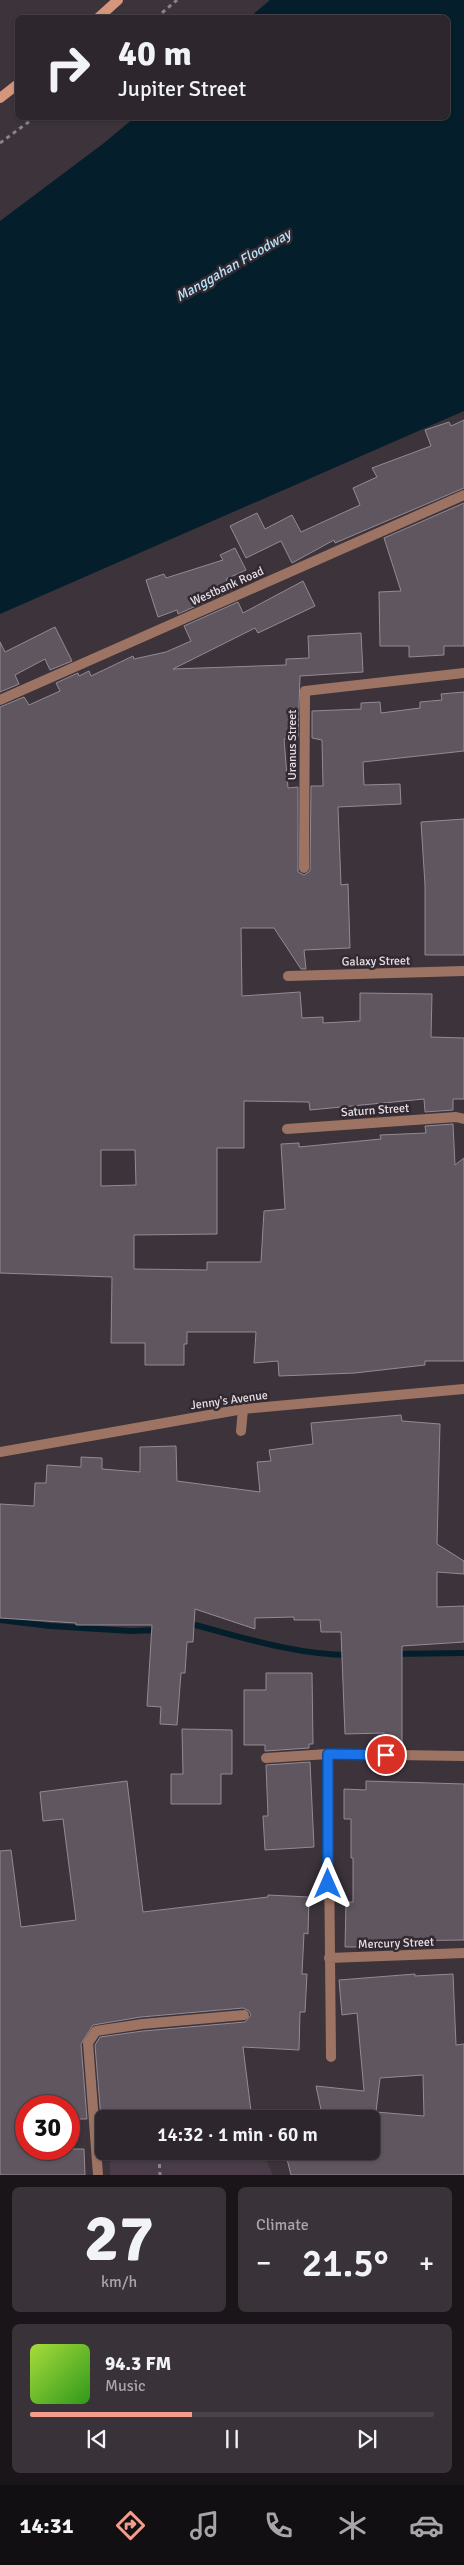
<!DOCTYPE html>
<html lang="en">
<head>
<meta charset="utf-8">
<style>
  :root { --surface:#2d262c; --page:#393238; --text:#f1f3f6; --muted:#a7a5a9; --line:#484348; --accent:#f49d8c }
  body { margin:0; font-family:Signika,sans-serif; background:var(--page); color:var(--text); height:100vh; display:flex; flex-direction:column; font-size:19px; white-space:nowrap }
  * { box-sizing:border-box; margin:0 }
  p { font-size:16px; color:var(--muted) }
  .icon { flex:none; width:28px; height:28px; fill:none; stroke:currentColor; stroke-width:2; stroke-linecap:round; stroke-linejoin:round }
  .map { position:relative; height:2175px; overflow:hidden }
  .drawer { display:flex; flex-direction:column; gap:12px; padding:12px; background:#191518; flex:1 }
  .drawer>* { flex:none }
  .guide { position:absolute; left:15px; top:15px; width:435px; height:105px; border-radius:8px; box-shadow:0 1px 4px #0004,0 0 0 1px var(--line); background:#2d262c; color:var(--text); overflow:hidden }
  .speed { position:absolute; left:15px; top:2095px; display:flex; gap:10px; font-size:25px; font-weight:700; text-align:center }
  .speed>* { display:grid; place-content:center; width:65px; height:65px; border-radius:50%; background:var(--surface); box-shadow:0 1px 4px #0004,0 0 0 1px var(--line); line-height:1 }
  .speed .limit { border:8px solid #d22; background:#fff; color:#111 }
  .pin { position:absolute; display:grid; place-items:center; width:42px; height:42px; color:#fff; margin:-21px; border:2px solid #fff; border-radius:50%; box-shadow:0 1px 5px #0007 }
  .me { position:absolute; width:55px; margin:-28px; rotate:0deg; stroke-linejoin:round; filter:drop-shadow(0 0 4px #0008) }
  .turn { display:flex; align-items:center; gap:18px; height:105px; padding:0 20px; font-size:22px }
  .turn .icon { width:65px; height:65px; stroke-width:2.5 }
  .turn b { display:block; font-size:35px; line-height:42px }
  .big { font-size:38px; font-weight:600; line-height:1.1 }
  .drawer .card { flex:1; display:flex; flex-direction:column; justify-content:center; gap:8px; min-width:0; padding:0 18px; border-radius:8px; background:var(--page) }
  .drawer .dial { align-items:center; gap:0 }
  .dial b { font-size:65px; line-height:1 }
  .song { display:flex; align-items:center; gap:15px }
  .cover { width:60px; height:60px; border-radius:8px; background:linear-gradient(135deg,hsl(80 70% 55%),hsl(110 70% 35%)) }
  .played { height:5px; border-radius:2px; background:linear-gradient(90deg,var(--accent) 40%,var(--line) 40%) }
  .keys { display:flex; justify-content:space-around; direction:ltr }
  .heat { display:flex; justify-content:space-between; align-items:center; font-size:28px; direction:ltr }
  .drawer .tiles { flex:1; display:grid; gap:12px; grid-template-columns:1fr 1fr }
  .card:last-child { grid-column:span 2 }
  .trip { position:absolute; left:95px; top:2110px; width:285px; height:50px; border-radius:8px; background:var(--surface); box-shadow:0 1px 4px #0004,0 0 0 1px var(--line); font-weight:600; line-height:50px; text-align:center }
  .tabs { display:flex; height:80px; justify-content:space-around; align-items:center; background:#120f12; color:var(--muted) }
  .tabs .icon { width:35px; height:35px }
  .tabs .on { color:var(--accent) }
  .tabs b { font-size:22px; color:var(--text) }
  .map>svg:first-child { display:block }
</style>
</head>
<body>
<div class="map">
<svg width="464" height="2175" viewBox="0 0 464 2175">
  <rect width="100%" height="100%" fill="#3c333b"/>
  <path fill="#4a3c49" d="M109,2151H262L273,2175H110Z"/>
  <path fill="#041f2b" d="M270,0H464V411L0,614V221L104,143L134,118H448V18L250,17Z"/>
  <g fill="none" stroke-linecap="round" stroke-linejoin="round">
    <path stroke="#041f2b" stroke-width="6" d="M0,1620L50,1626L131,1631L158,1630
      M187,1623C239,1636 295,1655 349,1655
      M394,1654L464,1653"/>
  </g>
  <path fill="#60565f" stroke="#948a94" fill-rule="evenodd" d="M464,420V488L335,543L334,540L292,563L281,541L246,558L230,526L257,513L265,529L292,515L301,532L360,505L353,488L377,477L372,468L431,446L425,430L449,422L451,426Z
    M464,503V646H444V655L409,657V646H380L379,592L401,591L384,538Z
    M235,548L246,570L226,579L232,590L178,614L177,610L158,617L146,580L164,574L166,578L223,560L220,555Z
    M303,581L315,606L258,633L255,628L173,669L286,665V659L309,658L308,636L361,633L363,672L300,676L298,738L284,739L288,788L298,787V872L304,875L310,871L311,786H323L322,740L312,738V711L361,709V703L380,702L381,713L420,708V702L442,700L441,694L464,692V751L363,762L364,785L400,784L401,804L338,807L341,885L348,884L350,948L304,950L306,969H301L274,928H241L242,996L300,992L302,1018L323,1017V1023L360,1021V993L432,994L431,1037L464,1038V1099H453V1110L425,1112L424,1099L310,1110L309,1102L244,1101V1148H217V1234L134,1235V1269L207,1270V1262H261L264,1211L285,1209L281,1144L299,1143V1147L381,1139L380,1135L426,1133L425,1126L453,1124L455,1165L464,1158V1361H425V1365L355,1373L279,1376L278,1361L254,1363L256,1332H187V1344H184V1365H145V1343H111L112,1277L0,1273V707L24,697L29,705L60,691L56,683L78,673L79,676L89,671L91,676L133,656L134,659L166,652L191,641L184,626L238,602L243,613ZM101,1150H135L136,1185L101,1186Z
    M55,627L72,661L50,670L45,659L15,675L19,684L0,692V642L5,652Z
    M464,819V955H425V885L421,822Z
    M401,1415L402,1421L440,1424L437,1544L464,1561V1574L437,1572V1607L464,1606V1642L402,1646V1745H384V1733L345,1734L341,1632H321L320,1620H294V1617L255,1618V1629L195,1609L193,1642H187L185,1673H181L177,1725L160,1724L161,1707L147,1706L152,1625H76V1623L0,1618V1504L34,1506L35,1483H46L47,1465L81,1467V1457L102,1458V1469L140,1472V1447L176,1446L177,1481L260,1492L257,1462L271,1461L269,1450L313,1444L311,1423Z
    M266,1673H312L313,1744H309V1748L265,1751V1745H244V1690H266Z
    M182,1729L232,1730V1774H221V1804H171V1774H183Z
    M310,1762L314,1847L265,1850L263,1816H268L266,1765Z
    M127,1781L143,1912L268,1897V1895L309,1897L308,1934L304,1933L302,1974H307L305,2012H300L299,2050L243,2047L252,2119H101L95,2045L100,2037L143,2031L245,2022L251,2015L249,2011L243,2008L141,2017L93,2025L81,2044L87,2119H69V2106H26V2149H84L85,2175H0V1851L11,1850L21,1927L76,1920L63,1819L43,1821L40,1792Z
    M366,1781L464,1784V1940L394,1941V1947H345L346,1902H353V1858H351V1819H344V1789L366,1790Z
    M415,1974V1976L453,1974L456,2045L464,2044V2175H291L285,2151H371V2119H323L316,2086L364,2091L357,2013L342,2015L339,1980ZM423,2075L424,2116L376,2112L380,2078Z"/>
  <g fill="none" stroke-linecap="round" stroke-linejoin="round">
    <path stroke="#8a838a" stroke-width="3" stroke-dasharray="4 4" stroke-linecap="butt" d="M156,18L177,0
      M0,143L34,118
      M159,2156L160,2175"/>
    <path stroke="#9d7464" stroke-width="10" d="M241,1431L243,1409
      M98,2175L88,2043L96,2031L142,2024L244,2015"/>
    <path stroke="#9d7464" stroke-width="10" d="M304,868L305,691L464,673
      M288,976L464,971
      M287,1129L456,1117L464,1119
      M328,1754L331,2057
      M266,1758L328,1754L464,1756
      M329,1958L464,1953"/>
    <path stroke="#9d7464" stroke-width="10" d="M0,700L464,495
      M0,1452L243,1409L464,1389"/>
    <path stroke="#d6967b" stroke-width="10" d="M98,18L118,0
      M0,98L18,84"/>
  </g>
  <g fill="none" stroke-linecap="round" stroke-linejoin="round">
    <g stroke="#114b97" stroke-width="12">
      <path id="route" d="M328,1884V1754L386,1755"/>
    </g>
    <use href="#route" stroke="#1a73e8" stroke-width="9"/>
  </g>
  <g text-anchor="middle" stroke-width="5" stroke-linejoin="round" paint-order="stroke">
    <g font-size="12" fill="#e5dfe5" stroke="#322931">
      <text transform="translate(227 586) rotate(-24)" y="4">Westbank Road</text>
      <text transform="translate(292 745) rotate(-90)" y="4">Uranus Street</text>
      <text transform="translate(376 961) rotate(-1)" y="4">Galaxy Street</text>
      <text transform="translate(375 1110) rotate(-4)" y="4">Saturn Street</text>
      <text transform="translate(229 1400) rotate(-8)" y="4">Jenny's Avenue</text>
      <text transform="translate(396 1943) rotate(-2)" y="4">Mercury Street</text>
    </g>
    <g font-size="14" font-style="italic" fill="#b6e5fd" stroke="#322931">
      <text transform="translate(233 265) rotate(-30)" y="5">Manggahan Floodway</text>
    </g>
  </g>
</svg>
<div class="speed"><div class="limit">30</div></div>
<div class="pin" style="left:386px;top:1755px;background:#d93025"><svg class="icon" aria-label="arrive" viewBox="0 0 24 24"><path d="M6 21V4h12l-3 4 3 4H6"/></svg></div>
<svg class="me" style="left:328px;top:1884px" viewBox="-20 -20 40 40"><path d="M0-17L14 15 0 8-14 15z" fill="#1a73e8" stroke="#fff" stroke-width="4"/></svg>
<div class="trip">14:32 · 1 min · 60 m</div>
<div class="guide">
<div class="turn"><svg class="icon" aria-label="right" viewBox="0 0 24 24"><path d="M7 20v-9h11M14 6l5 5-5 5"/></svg><div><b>40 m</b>Jupiter Street</div></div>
</div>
</div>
<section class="drawer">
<div class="tiles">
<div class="card dial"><b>27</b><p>km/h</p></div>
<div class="card"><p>Climate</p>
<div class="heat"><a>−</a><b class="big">21.5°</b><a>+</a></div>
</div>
<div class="card">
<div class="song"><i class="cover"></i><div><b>94.3 FM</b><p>Music</p></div></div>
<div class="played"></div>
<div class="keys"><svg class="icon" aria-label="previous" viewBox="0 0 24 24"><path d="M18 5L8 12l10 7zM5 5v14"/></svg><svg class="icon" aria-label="pause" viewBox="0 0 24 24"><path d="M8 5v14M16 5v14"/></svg><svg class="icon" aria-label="next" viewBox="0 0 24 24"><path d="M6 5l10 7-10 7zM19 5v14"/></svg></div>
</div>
</div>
</section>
<nav class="tabs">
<b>14:31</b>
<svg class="icon on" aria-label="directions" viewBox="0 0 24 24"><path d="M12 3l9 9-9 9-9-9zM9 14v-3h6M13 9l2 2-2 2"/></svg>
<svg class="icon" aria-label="music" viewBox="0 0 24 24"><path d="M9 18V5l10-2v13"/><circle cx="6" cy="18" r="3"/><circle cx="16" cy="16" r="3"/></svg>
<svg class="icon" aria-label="phone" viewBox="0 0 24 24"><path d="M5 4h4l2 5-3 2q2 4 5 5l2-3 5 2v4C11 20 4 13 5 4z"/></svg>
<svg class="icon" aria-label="climate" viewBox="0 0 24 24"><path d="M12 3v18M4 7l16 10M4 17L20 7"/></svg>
<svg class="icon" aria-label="car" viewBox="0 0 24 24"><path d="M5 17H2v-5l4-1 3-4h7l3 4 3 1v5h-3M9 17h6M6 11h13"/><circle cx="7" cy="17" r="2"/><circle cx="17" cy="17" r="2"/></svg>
</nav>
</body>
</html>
